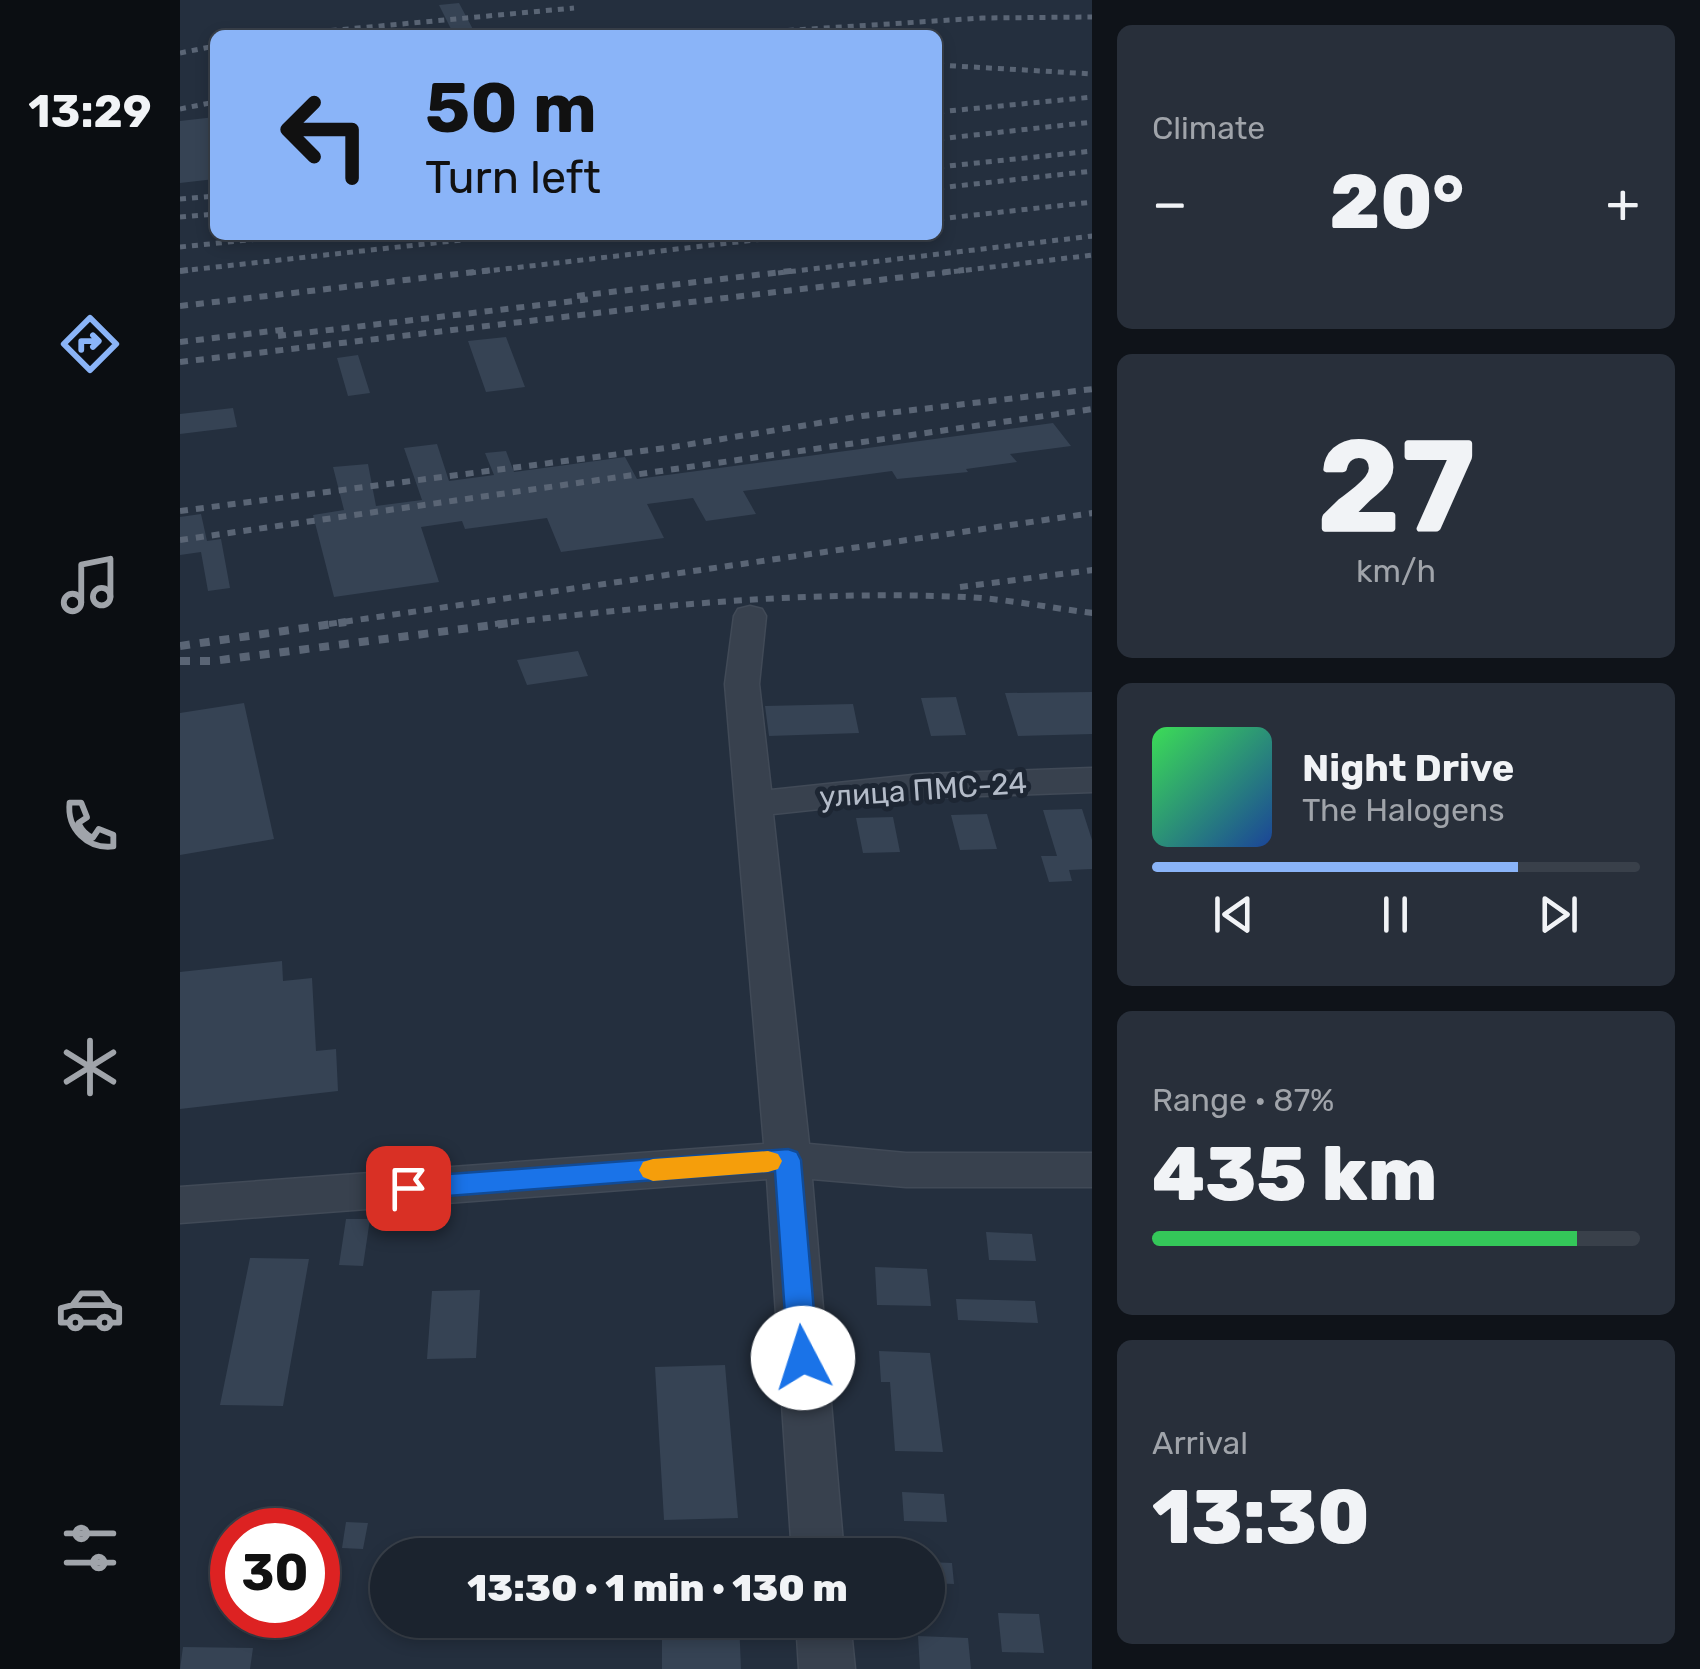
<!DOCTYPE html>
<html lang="en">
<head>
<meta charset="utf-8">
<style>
  :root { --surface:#1b232e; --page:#282f3a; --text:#f1f3f6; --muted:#a0a4aa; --line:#39404a; --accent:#8ab4f8 }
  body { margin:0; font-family:Rubik,sans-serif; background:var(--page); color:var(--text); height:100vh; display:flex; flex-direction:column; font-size:38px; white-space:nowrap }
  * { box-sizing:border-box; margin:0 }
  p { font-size:32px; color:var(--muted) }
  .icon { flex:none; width:55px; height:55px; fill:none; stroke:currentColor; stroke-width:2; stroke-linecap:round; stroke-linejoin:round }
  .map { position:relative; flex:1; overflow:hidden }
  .details { display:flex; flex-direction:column; gap:25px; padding:25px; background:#0f1319; width:608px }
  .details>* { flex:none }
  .hud { position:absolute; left:30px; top:30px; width:732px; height:210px; border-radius:15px; box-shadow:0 5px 15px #0003,0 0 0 2px var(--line); background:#8ab4f8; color:#111; overflow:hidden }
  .speed { position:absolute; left:30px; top:1508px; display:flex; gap:20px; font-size:50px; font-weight:700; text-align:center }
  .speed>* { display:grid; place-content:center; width:130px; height:130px; border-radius:50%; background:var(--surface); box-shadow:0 5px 15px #0003,0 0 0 2px var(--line); line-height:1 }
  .speed .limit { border:15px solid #d22; background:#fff; color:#111 }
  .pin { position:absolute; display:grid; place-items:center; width:85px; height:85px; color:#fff; margin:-42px; border-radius:20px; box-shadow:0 5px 15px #0006 }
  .me { position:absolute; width:110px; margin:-55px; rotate:355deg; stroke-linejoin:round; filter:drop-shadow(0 0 8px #0008) }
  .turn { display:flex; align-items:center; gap:35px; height:210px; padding:0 50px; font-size:45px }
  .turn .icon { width:130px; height:130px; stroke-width:2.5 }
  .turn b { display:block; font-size:70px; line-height:85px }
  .big { font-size:75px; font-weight:800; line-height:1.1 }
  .details .card { flex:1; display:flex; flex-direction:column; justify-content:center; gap:15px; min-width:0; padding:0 35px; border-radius:15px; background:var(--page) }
  .details .dial { align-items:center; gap:0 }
  .dial b { font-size:130px; line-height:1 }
  .song { display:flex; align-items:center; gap:30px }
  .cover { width:120px; height:120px; border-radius:15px; background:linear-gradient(135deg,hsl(130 70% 55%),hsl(220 70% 35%)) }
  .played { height:10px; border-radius:5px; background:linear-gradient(90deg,var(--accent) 75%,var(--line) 75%) }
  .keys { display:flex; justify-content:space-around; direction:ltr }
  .heat { display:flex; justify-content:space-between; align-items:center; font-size:55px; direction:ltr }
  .charge { height:15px; border-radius:8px; background:linear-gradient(90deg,#34c759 87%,var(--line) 0) }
  .trip { position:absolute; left:190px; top:1538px; width:575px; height:100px; border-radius:50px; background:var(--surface); box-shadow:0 5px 15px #0003,0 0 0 2px var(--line); font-weight:800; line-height:100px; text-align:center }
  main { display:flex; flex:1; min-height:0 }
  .tab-bar { display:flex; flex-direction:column; width:180px; justify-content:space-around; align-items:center; background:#0b0e12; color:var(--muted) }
  .tab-bar .icon { width:70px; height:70px }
  .tab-bar .selected { color:var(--accent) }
  .tab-bar b { font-size:45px; color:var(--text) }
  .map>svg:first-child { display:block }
</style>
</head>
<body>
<main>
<nav class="tab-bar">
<b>13:29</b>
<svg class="icon selected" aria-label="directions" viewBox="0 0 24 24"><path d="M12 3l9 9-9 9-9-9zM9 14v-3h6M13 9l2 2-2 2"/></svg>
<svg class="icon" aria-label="music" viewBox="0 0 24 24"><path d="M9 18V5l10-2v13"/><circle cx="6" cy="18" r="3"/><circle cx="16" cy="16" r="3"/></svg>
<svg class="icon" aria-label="phone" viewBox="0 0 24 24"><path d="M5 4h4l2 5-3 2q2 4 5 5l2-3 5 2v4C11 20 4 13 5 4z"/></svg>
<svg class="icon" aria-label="climate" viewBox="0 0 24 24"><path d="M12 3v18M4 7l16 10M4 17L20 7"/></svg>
<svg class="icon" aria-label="car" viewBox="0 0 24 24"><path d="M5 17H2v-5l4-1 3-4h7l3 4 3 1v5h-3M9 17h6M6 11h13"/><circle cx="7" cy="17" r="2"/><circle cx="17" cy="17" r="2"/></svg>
<svg class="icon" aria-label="filters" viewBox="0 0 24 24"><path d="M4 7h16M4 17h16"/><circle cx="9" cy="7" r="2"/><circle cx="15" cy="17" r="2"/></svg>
</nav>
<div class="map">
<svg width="913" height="1669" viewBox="0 0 913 1669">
  <rect width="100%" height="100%" fill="#242f3e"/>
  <path fill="#364354" d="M279,3L296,35H274L259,5Z
    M35,117V179L0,183V121Z
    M326,337L345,387L306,392L288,341Z
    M178,355L190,393L168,396L157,358Z
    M53,408L57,427L0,434V414Z
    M873,423L891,446L830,454L837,462L786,469L788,472L717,479L712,471L563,491L576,514L526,521L513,498L467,504L484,538L381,552L367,518L285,529L282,521L241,527L259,582L154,597L133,515L164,510L153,467L188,464L196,506L242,500L224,448L257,444L269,481L314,475L305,453L326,451L334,472L445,457L457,479Z
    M21,514L27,541L41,539L50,588L28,591L21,552L0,555V517Z
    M398,651L408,676L347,685L337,660Z
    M913,692V734L838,736L825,693Z
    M776,697L786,735L751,736L741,698Z
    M64,703L94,839L0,855V713Z
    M673,704L679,733L589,736L585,706Z
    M902,809L913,843V869L889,870L892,881L869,882L861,856H877L863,810Z
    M807,814L817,849L780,850L771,815Z
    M713,817L720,852L683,853L676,818Z
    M102,961L103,981L132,978L136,1051L156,1049L158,1091L0,1109V972Z
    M166,1219H190L183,1266L159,1265Z
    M806,1232L852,1234L856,1261L809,1260Z
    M70,1258L129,1259L103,1406L40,1405Z
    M695,1267L747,1269L751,1306L697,1305Z
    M300,1290L296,1358L247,1359L252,1291Z
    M776,1299L855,1301L858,1323L778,1320Z
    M699,1351L750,1353L763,1452L715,1451L710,1382H701Z
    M545,1365L558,1518L484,1520L475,1367Z
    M722,1492L764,1494L767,1522L724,1521Z
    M166,1522L188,1523L183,1549L162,1548Z
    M748,1562L772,1563L774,1584L748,1583Z
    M818,1613L859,1614L864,1653L822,1652Z
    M482,1620H559L561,1669H482Z
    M738,1636L788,1638L791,1669H740Z
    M3,1647L73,1648L70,1669H0Z"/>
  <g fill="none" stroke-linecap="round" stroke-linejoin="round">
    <g stroke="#414a57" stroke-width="3">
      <path id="minor" d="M570,606L582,609L586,616L579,684L591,790L742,774L913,768V792L742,798L593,814L629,1144L726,1153H913V1187H726L632,1179L664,1555H612L587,1179L0,1223V1187L584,1144L545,684L554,616L558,609Z
        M616,1620H670L675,1669H619Z"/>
    </g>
    <use href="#minor" fill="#38414e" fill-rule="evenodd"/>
    <path stroke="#5a6575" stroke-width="5" stroke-dasharray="6 6" stroke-linecap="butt" d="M103,35L394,8
      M536,35L802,18L913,17
      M0,53L35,46
      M758,65L913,74
      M0,109L35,102
      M758,112L913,97
      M758,139L913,122
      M758,167L913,151
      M758,188L913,171
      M0,199L35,196
      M0,217L35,214
      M758,219L913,202
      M0,247L117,235
      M0,271L327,235
      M290,273L618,235
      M598,273L913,236
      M762,273L913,255"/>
    <path stroke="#5a6575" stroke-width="6" stroke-dasharray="8 8" stroke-linecap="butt" d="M0,271L8,270
      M397,296L619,270
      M0,306L312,270
      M98,336L411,299
      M0,342L109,329
      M0,362L784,270
      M0,511L493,447L682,416L913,389
      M0,540L913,409
      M780,587L913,570
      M149,624L913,513
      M315,624C471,606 628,590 785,597C828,599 870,608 913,613"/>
    <path stroke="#5a6575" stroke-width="8" stroke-dasharray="10 10" stroke-linecap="butt" d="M0,646L166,622
      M0,661H33L337,622"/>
  </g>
  <path fill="#1a73e8" stroke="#114b97" stroke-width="2.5" d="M608,1149L617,1152L621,1160L638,1358L634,1366L623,1370L613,1366L608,1358L595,1171L228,1199L218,1196L214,1188L218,1181L228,1177Z"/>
  <path fill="#f59e0b" d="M588,1151L598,1154L602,1161L598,1169L588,1172L473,1181L463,1177L459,1170L463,1162L473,1159Z"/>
  <g text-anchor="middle" stroke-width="10" stroke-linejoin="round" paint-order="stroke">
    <g font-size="30" fill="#b4bcc9" stroke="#1d2633">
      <text transform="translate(743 790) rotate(-4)" y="10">улица ПМС-24</text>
    </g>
  </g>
</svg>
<div class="speed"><div class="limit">30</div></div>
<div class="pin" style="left:228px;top:1188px;background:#d93025"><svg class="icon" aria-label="arrive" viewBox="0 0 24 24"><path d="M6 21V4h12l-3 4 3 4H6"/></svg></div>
<svg class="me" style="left:623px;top:1358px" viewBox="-20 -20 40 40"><circle r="19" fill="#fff"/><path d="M0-13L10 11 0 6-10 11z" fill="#1a73e8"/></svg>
<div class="trip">13:30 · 1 min · 130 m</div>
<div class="hud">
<div class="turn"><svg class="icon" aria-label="left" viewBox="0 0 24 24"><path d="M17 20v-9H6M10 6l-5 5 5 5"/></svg><div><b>50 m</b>Turn left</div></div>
</div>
</div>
<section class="details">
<div class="card"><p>Climate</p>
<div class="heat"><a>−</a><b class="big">20°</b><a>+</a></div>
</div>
<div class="card dial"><b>27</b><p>km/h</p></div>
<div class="card">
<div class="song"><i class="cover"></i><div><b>Night Drive</b><p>The Halogens</p></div></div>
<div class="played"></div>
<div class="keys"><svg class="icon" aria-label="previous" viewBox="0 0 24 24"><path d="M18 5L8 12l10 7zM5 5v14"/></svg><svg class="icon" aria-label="pause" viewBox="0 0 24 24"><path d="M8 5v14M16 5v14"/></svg><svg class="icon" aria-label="next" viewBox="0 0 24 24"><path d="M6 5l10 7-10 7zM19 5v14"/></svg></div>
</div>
<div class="card"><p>Range · 87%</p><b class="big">435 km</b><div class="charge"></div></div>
<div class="card"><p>Arrival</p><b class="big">13:30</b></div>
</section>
</main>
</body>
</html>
